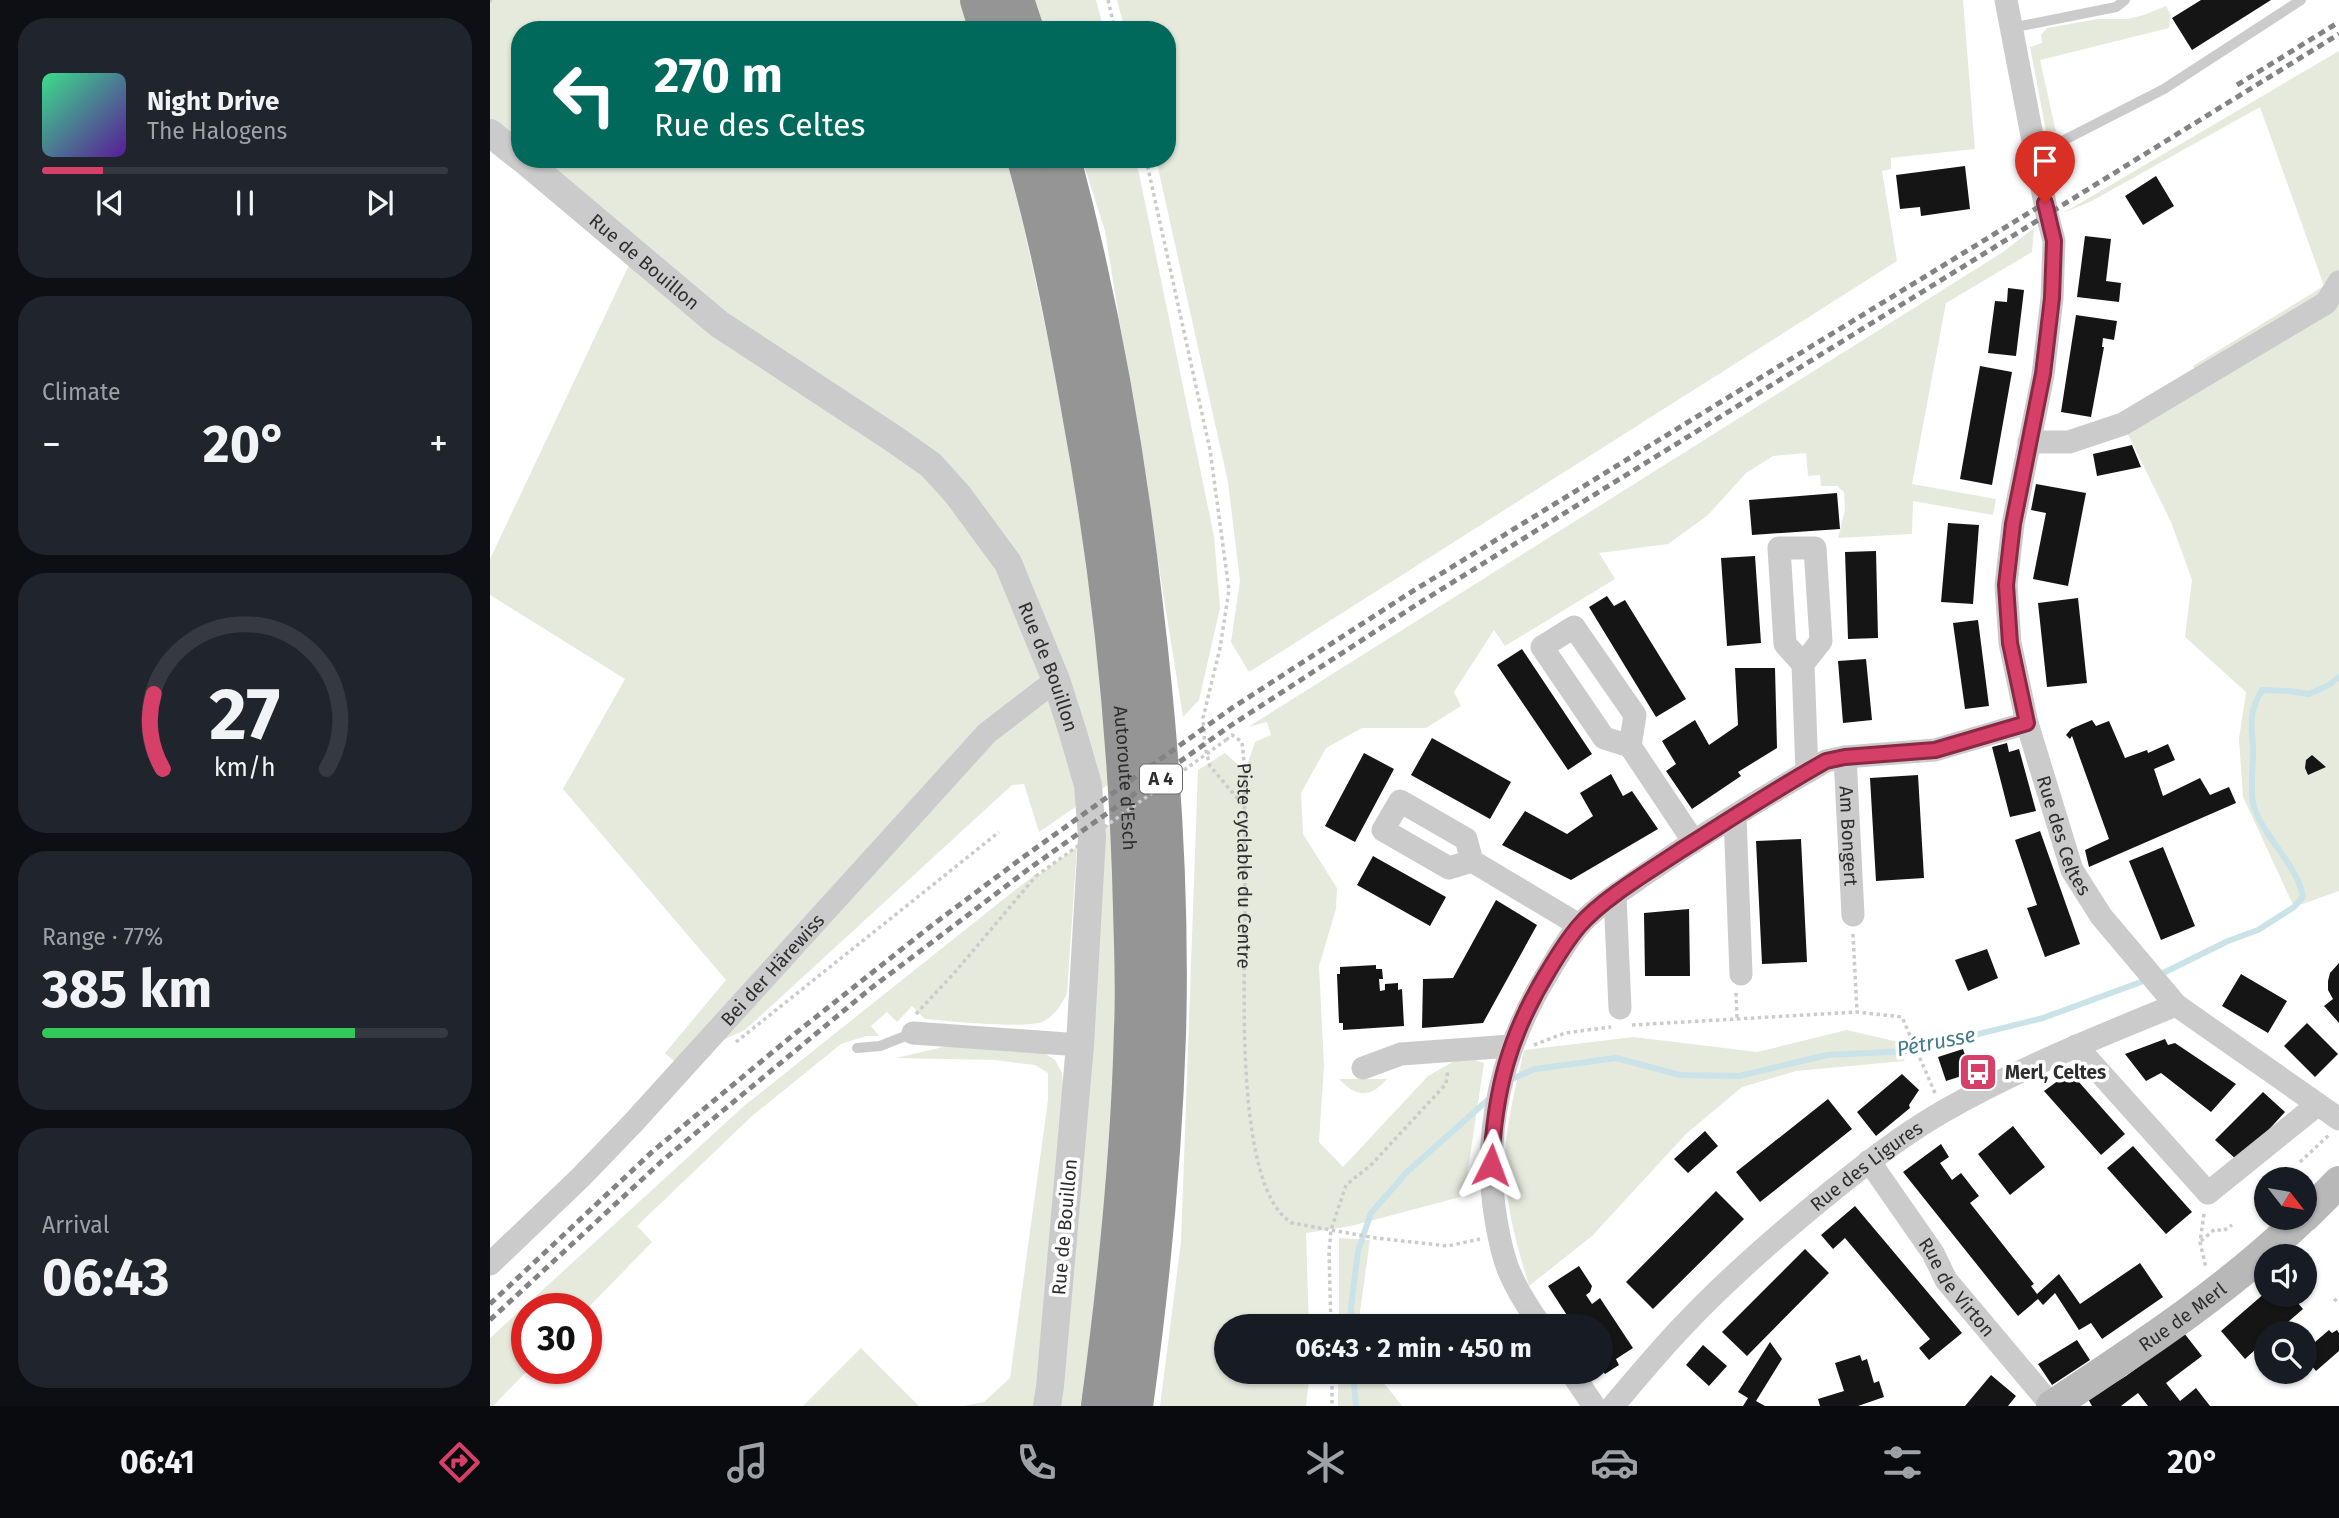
<!DOCTYPE html>
<html lang="en">
<head>
<meta charset="utf-8">
<style>
  :root { --surface:#171b24; --page:#20242c; --text:#f1f3f6; --muted:#9ea1a6; --line:#363941; --accent:#d63f68 }
  body { margin:0; font-family:"Fira Sans",sans-serif; background:var(--page); color:var(--text); height:100vh; display:flex; flex-direction:column; font-size:26px; white-space:nowrap }
  * { box-sizing:border-box; margin:0 }
  p { font-size:23px; color:var(--muted) }
  .icon { flex:none; width:38px; height:38px; fill:none; stroke:currentColor; stroke-width:2; stroke-linecap:round; stroke-linejoin:round }
  .map { position:relative; flex:1; overflow:hidden }
  .side { display:flex; flex-direction:column; gap:18px; padding:18px; background:#0d0f14; width:490px }
  .side>* { flex:none }
  .hud { position:absolute; left:21px; top:21px; width:665px; height:147px; border-radius:28px; box-shadow:0 2px 5px #0004; background:#00695c; color:#fff; overflow:hidden }
  .needle { width:46px; rotate:121deg }
  .controls { position:absolute; left:1764px; top:1167px; display:grid; gap:14px }
  .controls a { display:grid; place-items:center; width:63px; height:63px; border-radius:50%; background:var(--surface); box-shadow:0 2px 5px #0004; font-size:35px }
  .speed { position:absolute; left:21px; top:1293px; display:flex; gap:14px; font-size:35px; font-weight:700; text-align:center }
  .speed>* { display:grid; place-content:center; width:91px; height:91px; border-radius:50%; background:var(--surface); box-shadow:0 2px 5px #0004; line-height:1 }
  .speed .limit { border:10px solid #d22; background:#fff; color:#111 }
  .pin { position:absolute; display:grid; place-items:center; width:60px; height:60px; color:#fff; margin:-72px -30px; border-radius:50% 50% 50% 0; rotate:-45deg; box-shadow:0 0 7px #0007 }
  .pin .icon { rotate:45deg }
  .me { position:absolute; width:77px; margin:-38px; rotate:3deg; stroke-linejoin:round; filter:drop-shadow(0 0 5px #0008) }
  .turn { display:flex; align-items:center; gap:24px; height:147px; padding:0 28px; font-size:32px }
  .turn .icon { width:91px; height:91px; stroke-width:2.5 }
  .turn b { display:block; font-size:49px; line-height:60px }
  .big { font-size:52px; font-weight:700; line-height:1.1 }
  .side .tile { flex:1; display:flex; flex-direction:column; justify-content:center; gap:10px; min-width:0; padding:0 24px; border-radius:28px; background:var(--page) }
  .side .dial { align-items:center; gap:0 }
  .dial svg { height:182px; overflow:visible; fill:none; stroke:var(--line); stroke-width:7; stroke-linecap:round; text-anchor:middle }
  .dial text { fill:var(--text); stroke:none }
  .song { display:flex; align-items:center; gap:21px }
  .cover { width:84px; height:84px; border-radius:10px; background:linear-gradient(135deg,hsl(150 70% 55%),hsl(270 70% 35%)) }
  .played { height:7px; border-radius:4px; background:linear-gradient(90deg,var(--accent) 15%,var(--line) 15%) }
  .keys { display:flex; justify-content:space-around; direction:ltr }
  .heat { display:flex; justify-content:space-between; align-items:center; font-size:38px; direction:ltr }
  .charge { height:10px; border-radius:5px; background:linear-gradient(90deg,#34c759 77%,var(--line) 0) }
  .trip { position:absolute; left:724px; top:1314px; width:399px; height:70px; border-radius:35px; background:var(--surface); box-shadow:0 2px 5px #0004; font-weight:700; line-height:70px; text-align:center }
  .tabs { display:flex; height:112px; justify-content:space-around; align-items:center; background:#090b0e; color:var(--muted) }
  .tabs .icon { width:49px; height:49px }
  .tabs .on { color:var(--accent) }
  .tabs b { font-size:32px; color:var(--text) }
  main { display:flex; flex:1; min-height:0 }
  .map>svg:first-child { display:block }
</style>
</head>
<body>
<main>
<section class="side">
<div class="tile">
<div class="song"><i class="cover"></i><div><b>Night Drive</b><p>The Halogens</p></div></div>
<div class="played"></div>
<div class="keys"><svg class="icon" aria-label="previous" viewBox="0 0 24 24"><path d="M18 5L8 12l10 7zM5 5v14"/></svg><svg class="icon" aria-label="pause" viewBox="0 0 24 24"><path d="M8 5v14M16 5v14"/></svg><svg class="icon" aria-label="next" viewBox="0 0 24 24"><path d="M6 5l10 7-10 7zM19 5v14"/></svg></div>
</div>
<div class="tile"><p>Climate</p>
<div class="heat"><a>−</a><b class="big">20°</b><a>+</a></div>
</div>
<div class="tile dial"><svg viewBox="0 0 100 80">
<path d="M14 69A42 42 0 1 1 86 69"/>
<path d="M14 69A42 42 0 0 1 10 36" stroke="#d63f68"/>
<text x="50" y="56" font-size="32" font-weight="700">27</text>
<text x="50" y="72" font-size="11">km/h</text>
</svg></div>
<div class="tile"><p>Range · 77%</p><b class="big">385 km</b><div class="charge"></div></div>
<div class="tile"><p>Arrival</p><b class="big">06:43</b></div>
</section>
<div class="map">
<svg width="1849" height="1406" viewBox="0 0 1849 1406">
  <rect width="100%" height="100%" fill="#fff"/>
  <path fill="#e6eadd" d="M0,0H470L479,30H30V159H517L525,186L568,385L602,588L619,784L549,832L534,784L522,785L255,1030L185,1062L175,1053L236,980L73,789L135,679L0,595V559L139,265L0,146Z
    M541,0H606L614,30H550Z
    M627,0H1473L1485,149L1401,158V169L1392,171L1407,261L759,672L741,642L750,581L738,482L666,159H677V30H635Z
    M1676,6L1681,15L1679,28L1550,60L1566,132L1556,131L1540,47L1552,43L1551,35L1557,28L1608,19H1637L1654,15Z
    M1849,51V891L1804,907L1753,797L1749,739L1756,692L1695,637L1702,580L1681,522L1633,424L1709,376L1703,366L1834,286L1770,107L1600,202L1573,213Z
    M592,159H646L724,536L730,608L709,700L693,717L615,231Z
    M1544,228L1542,252L1456,303L1422,484L1506,499L1503,515L1423,501L1422,534L1348,538L1355,510L1354,492L1347,486H1331L1330,475L1318,476L1316,453L1283,456L1256,473L1218,515L1178,544L1109,553L1125,579L1015,646L1004,630L964,692L971,706L936,728H872L836,748L811,793L813,834L847,888L846,909L829,966L834,1065L829,1142L853,1167L938,1076L973,1056L994,1063L974,1196L861,1226L816,1233L819,1326H737V1372H820L816,1406H670L691,1242L708,770L735,753L755,771L765,742L781,735L777,722L758,727L1513,252Z
    M623,822L626,998L623,1127L593,1406H568L612,829Z
    M587,847L577,994C571,1005 564,1017 552,1022C532,1029 459,1021 435,1019L422,1006L407,1022L397,1012L381,1026L389,1036H376L351,1044L262,1116L147,1226L162,1242L96,1310L37,1309V1368L39,1369L3,1406H0V1338L254,1106L525,890L545,875L548,878L551,873Z
    M1357,1030L1417,1044L1414,1061L1306,1071L1252,1087L1196,1134L1102,1236L1039,1286C1027,1245 1015,1206 1015,1163C1015,1125 1026,1087 1034,1050L1144,1037L1267,1052Z
    M457,1046L551,1051L565,1060L572,1073L574,1093L544,1406H473L494,1402L520,1378L558,1100V1073L545,1065L505,1060L406,1058Z
    M849,1079H897C880,1098 867,1098 849,1079Z
    M849,1238L880,1240L868,1326H849Z
    M371,1348L429,1406H313Z
    M848,1372C889,1372 888,1375 912,1406H848Z"/>
  <g fill="none" stroke-linecap="round" stroke-linejoin="round">
    <path stroke="#cae3e8" stroke-width="6" d="M1669,975L1738,941L1768,930L1804,907L1813,897C1807,863 1775,840 1764,807C1759,789 1764,766 1763,747C1761,722 1759,712 1772,690L1799,691L1819,694L1839,685L1849,677
      M1018,1082L1024,1078L1045,1069L1126,1058L1190,1075L1249,1076L1337,1055L1420,1051L1553,1018L1659,979
      M862,1326L861,1307L868,1251L881,1213L918,1171L1000,1098
      M863,1372L866,1406"/>
  </g>
  <path fill="#151515" d="M1711,0H1781L1702,50L1682,18Z
    M1475,166L1480,209L1431,216L1430,207L1410,209L1406,175Z
    M1666,176L1684,206L1653,225L1635,196Z
    M1595,236L1621,239L1616,281L1631,283L1629,302L1587,297Z
    M1518,288L1534,290L1526,356L1498,353L1505,301L1517,302Z
    M1586,315L1627,321L1624,340L1613,338L1612,347H1614L1601,417L1571,412Z
    M1490,366L1522,372L1502,485L1470,479Z
    M1642,445L1651,467L1607,476L1603,454Z
    M1546,484L1596,493L1578,586L1543,579L1556,513L1541,510Z
    M1347,493L1350,529L1262,535L1259,500Z
    M1458,523L1489,525L1483,604L1451,602Z
    M1386,551L1388,638L1358,639L1355,552Z
    M1265,556L1271,643L1237,646L1231,558Z
    M1117,596L1124,606L1135,600L1196,699L1166,717L1099,607Z
    M1588,598L1597,683L1557,687L1548,603Z
    M1488,620L1499,706L1475,709L1463,623Z
    M1032,649L1102,754L1078,770L1007,665Z
    M1376,659L1382,720L1353,723L1348,661Z
    M1245,668H1285L1287,748L1248,772L1251,776L1202,809L1176,771L1186,764L1172,741L1205,720L1219,745L1248,725Z
    M1602,720L1606,726L1619,721L1635,758L1657,750L1658,753L1678,744L1685,760L1664,769L1673,796L1710,778L1720,795L1739,787L1746,803L1599,867L1595,850L1619,839L1582,736L1580,739L1576,735L1581,729Z
    M942,738L1021,782L1000,819L921,775Z
    M1517,743L1519,752L1529,749L1546,811L1520,817L1502,747Z
    M874,753L904,769L865,842L835,826Z
    M1822,755L1836,767L1818,775L1815,768L1816,760Z
    M1121,774L1133,796L1142,791L1168,829L1081,880L1012,845L1035,811L1077,834L1103,816L1090,793Z
    M1428,775L1434,878L1386,881L1380,778Z
    M1550,831L1590,944L1555,957L1537,908L1547,905L1525,840Z
    M1311,839L1317,962L1272,964L1266,841Z
    M1673,847L1705,926L1671,940L1639,861Z
    M883,856L956,897L940,926L867,885Z
    M1006,900L1047,925L993,1023L932,1028L933,979L963,978Z
    M1199,909L1200,976H1155L1154,913Z
    M1497,949L1508,978L1478,991L1465,960Z
    M1849,963V1023L1834,1006L1843,999L1838,990V981L1840,973Z
    M886,965V969H892L893,979H889L890,991L895,990V984L908,983V990L912,989L914,1026L853,1030V1023H849L847,974H850V967Z
    M1751,974L1797,1001L1778,1033L1732,1006Z
    M1817,1023L1848,1054L1825,1077L1794,1046Z
    M1675,1039L1678,1045L1685,1043L1746,1084L1721,1112L1671,1073L1656,1081L1635,1054Z
    M1473,1049L1481,1073L1456,1081L1448,1057Z
    M1580,1072L1635,1134L1611,1155L1554,1091Z
    M1412,1074L1429,1090L1419,1105L1420,1108L1386,1136L1367,1112Z
    M1773,1092L1795,1112L1749,1162L1725,1140Z
    M1338,1099L1362,1129L1270,1202L1246,1172Z
    M1523,1126L1555,1167L1520,1195L1488,1154Z
    M1215,1131L1228,1146L1198,1173L1184,1159Z
    M1451,1144L1459,1157L1450,1163L1462,1180L1471,1173L1489,1196L1480,1203L1544,1284L1541,1286L1547,1294L1569,1274L1590,1304L1650,1263L1673,1297L1612,1339L1601,1323L1589,1330L1565,1293L1553,1305L1548,1299L1528,1316L1413,1172Z
    M1643,1146L1702,1212L1676,1234L1617,1168Z
    M1226,1191L1254,1219L1163,1309L1136,1282Z
    M1365,1206L1472,1333L1439,1360L1429,1348L1440,1339L1355,1238L1343,1249L1331,1235Z
    M1315,1249L1339,1273L1257,1356L1232,1332Z
    M1089,1266L1102,1286L1100,1292L1096,1295L1102,1304L1110,1298L1143,1348L1126,1359L1129,1365L1115,1374L1111,1369V1326H1084L1058,1286Z
    M1776,1292V1295H1801L1813,1309L1784,1334H1776V1340L1755,1359L1731,1331Z
    M1810,1325L1825,1342L1839,1330L1842,1333L1847,1330L1849,1333V1351L1826,1371L1815,1358V1334H1801Z
    M1694,1333L1712,1356L1676,1383L1690,1401L1706,1388L1720,1406H1658L1648,1393L1631,1406H1602L1598,1399L1636,1376Z
    M1587,1340L1600,1360L1562,1385L1548,1364Z
    M1280,1342L1292,1359L1266,1401L1275,1406H1253L1258,1398L1248,1392Z
    M1213,1345L1237,1366L1219,1386L1196,1365Z
    M1370,1355L1372,1361L1377,1359L1384,1383L1389,1381L1394,1397L1368,1406H1330L1328,1399L1354,1391L1345,1363Z
    M1501,1375L1526,1396L1518,1406H1475Z"/>
  <g fill="none" stroke-linecap="round" stroke-linejoin="round">
    <g stroke="#cbcbcb" stroke-width="3.5" stroke-dasharray="3.5 3.5" stroke-linecap="butt">
      <path d="M618,0L625,30"/>
      <path d="M0,2L1,0"/>
      <path d="M656,159L720,450L739,590L730,648L713,718L715,747L720,766L753,805"/>
      <path id="s1" d="M736,740L742,735L752,742L755,771C754,821 755,871 755,920C755,983 744,1189 802,1223L886,1238L958,1246L990,1239"/>
      <path d="M1363,934L1367,1012"/>
      <path d="M1246,993L1247,1019"/>
      <path d="M426,1014L466,971L546,876"/>
      <path d="M1142,1025L1367,1012L1412,1017L1445,1093"/>
      <path d="M246,1042L509,832"/>
      <path d="M1044,1045L1075,1033L1121,1027"/>
      <path d="M1810,1162L1839,1135"/>
      <path d="M1714,1214L1710,1242L1716,1268"/>
      <path d="M1711,1241L1725,1229L1733,1231L1742,1225"/>
      <path d="M1844,1301L1849,1297"/>
      <path d="M841,1326L839,1252L841,1230L856,1185L881,1165L956,1084L958,1069"/>
      <path d="M842,1372V1406"/>
    </g>
    <path stroke="#cbcbcb" stroke-width="10" d="M1521,28L1626,7L1635,0
      M1545,155L1674,89L1811,0
      M367,1048L390,1046L423,1033"/>
    <g stroke="#cbcbcb" stroke-width="23">
      <path id="s2" d="M1516,0L1557,214L1564,241L1562,298L1553,375L1523,524L1516,585L1520,643L1537,723L1582,870L1611,916L1686,1005L1849,1119"/>
      <path d="M1539,442H1579L1633,424L1836,303L1849,282"/>
      <path d="M1313,664L1331,641L1325,548H1289L1295,644L1313,664L1317,772"/>
      <path d="M1140,746L1114,738L1052,647L1084,627L1145,715L1140,746L1204,842"/>
      <path id="s3" d="M1355,757L1363,915"/>
      <path d="M1245,816L1251,974"/>
      <path d="M982,861L959,868L893,830L910,801L976,839L982,861L1089,925"/>
      <path d="M1125,896L1130,1008"/>
      <path d="M423,1033L590,1045"/>
      <path d="M1586,1046L1718,1193L1827,1105"/>
      <path d="M873,1068L911,1054L1021,1046"/>
      <path id="s4" d="M1379,1161L1443,1253L1456,1280L1562,1406"/>
      <path id="s5" d="M0,1264L90,1178L143,1123L497,733L566,680"/>
      <path d="M1051,1326C1039,1309 1027,1291 1019,1271C1012,1255 1009,1237 1006,1220C991,1132 1013,1045 1059,971C1068,956 1077,940 1088,927C1105,907 1130,892 1151,877C1210,836 1273,797 1336,761L1355,757L1445,750L1537,723"/>
      <path d="M1081,1372L1104,1406"/>
      <path id="s6" d="M1123,1406C1146,1379 1168,1352 1193,1326C1239,1277 1290,1233 1342,1191C1378,1162 1414,1134 1454,1111C1528,1069 1607,1037 1686,1005"/>
    </g>
    <g stroke="#cbcbcb" stroke-width="28">
      <path d="M0,133L30,157"/>
      <path id="s7" d="M33,159L229,324L404,439L441,465L468,495L518,563L566,680L583,733L598,785L602,837L590,1045L560,1386L557,1406"/>
    </g>
    <g stroke="#b8b8b8" stroke-width="32">
      <path d="M1815,1216L1849,1182"/>
      <path id="s8" d="M1562,1406C1649,1348 1737,1291 1812,1218"/>
    </g>
    <g stroke="#959595" stroke-width="38">
      <path d="M489,0L498,30"/>
      <path d="M525,0L535,30"/>
      <path id="s9" d="M536,159C560,244 577,332 592,419C622,581 638,744 642,908C643,948 645,989 643,1028C640,1155 627,1280 610,1406"/>
      <path d="M572,159C611,306 637,456 654,606C671,748 681,892 677,1035C673,1159 661,1283 644,1406"/>
    </g>
    <path stroke="#838383" stroke-width="5" stroke-dasharray="7 5" stroke-linecap="butt" d="M1747,85L1849,22
      M0,1304L163,1151L302,1036L441,926L532,858L742,708L918,594L1550,206
      M0,1320L172,1161L380,989L540,868L740,726L926,605L1849,34"/>
    <path stroke="#cbcbcb" stroke-width="3.5" stroke-dasharray="3.5 3.5" stroke-linecap="butt" d="M546,876L736,740"/>
  </g>
  <g fill="none" stroke-linecap="round" stroke-linejoin="round">
    <g stroke="#8b2944" stroke-width="18">
      <path id="route" d="M1001,1165C1005,1089 1019,1035 1059,970C1068,955 1078,939 1089,926C1112,899 1161,870 1191,850C1239,820 1286,789 1336,761L1355,757L1445,750L1537,723L1520,643L1516,585L1523,524L1553,374L1562,298L1564,241L1555,203"/>
    </g>
    <use href="#route" stroke="#d63f68" stroke-width="12"/>
  </g>
  <defs>
    <g id="bus-square" transform="scale(2.0125)"><rect x="-9" y="-9" width="18" height="18" rx="4" fill="#d63f68" stroke="#fff"/><path d="M-5-6H5V4H4V6H2V4H-2V6H-4V4H-5ZM-3.5-4V0h7V-4ZM-3.5 1.2v1.5H-2V1.2ZM2 1.2v1.5H3.5V1.2Z" fill="#fff"/></g>
  </defs>
  <g fill-rule="evenodd">
    <use href="#bus-square" x="1488" y="1072"/>
  </g>
  <g text-anchor="middle" stroke-width="7" stroke-linejoin="round" paint-order="stroke">
    <rect fill="#fff" stroke="#6d6d6d" stroke-width="2" x="650" y="764.5" width="42" height="29" rx="5"/>
    <g font-size="18" font-weight="bold" fill="#2e2e2e">
      <text x="671" y="785">A 4</text>
    </g>
    <g font-size="19" fill="#2e2e2e" stroke="#fff">
      <text dy="7" stroke="none"><textPath href="#s7" startOffset="159">Rue de Bouillon</textPath></text>
      <text dy="7" stroke="none"><textPath href="#s7" startOffset="747">Rue de Bouillon</textPath></text>
      <text dy="7" stroke="none"><textPath href="#s9" startOffset="628">Autoroute d'Esch</textPath></text>
      <text dy="7" stroke="none"><textPath href="#s2" startOffset="852">Rue des Celtes</textPath></text>
      <text dy="7" stroke="none"><textPath href="#s3" startOffset="79">Am Bongert</textPath></text>
      <text dy="7" stroke="none"><textPath href="#s1" startOffset="144">Piste cyclable du Centre</textPath></text>
      <text dy="7" stroke="none"><textPath href="#s5" startOffset="408">Bei der Härewiss</textPath></text>
      <text dy="7" stroke="none"><textPath href="#s6" startOffset="350">Rue des Ligures</textPath></text>
      <text transform="translate(574 1227) rotate(-85)" y="7">Rue de Bouillon</text>
      <text dy="7" stroke="none"><textPath href="#s4" startOffset="154">Rue de Virton</textPath></text>
      <text dy="7" stroke="none"><textPath href="#s8" startOffset="158">Rue de Merl</textPath></text>
    </g>
    <g font-size="19" font-weight="bold" fill="#2e2e2e" stroke="#fff" text-anchor="start">
      <text x="1515" y="1079">Merl, Celtes</text>
    </g>
    <g font-size="21" font-style="italic" fill="#437b89" stroke="#fff">
      <text transform="translate(1446 1042) rotate(-11)" y="7">Pétrusse</text>
    </g>
  </g>
</svg>
<div class="controls">
<a><svg class="needle" viewBox="-14 -14 28 28"><path d="M0-13l5 13h-10z" fill="#e53935"/><path d="M0 13l5-13h-10z" fill="#9ea1a6"/></svg></a>
<a><svg class="icon" aria-label="sound" viewBox="0 0 24 24"><path d="M4 9h4l5-4v14l-5-4H4zM17 9q2 3 0 6"/></svg></a>
<a><svg class="icon" aria-label="search" viewBox="0 0 24 24"><circle cx="10" cy="10" r="6"/><path d="M15 15l6 6"/></svg></a>
</div>
<div class="speed"><div class="limit">30</div></div>
<div class="pin" style="left:1555px;top:203px;background:#d93025"><svg class="icon" aria-label="arrive" viewBox="0 0 24 24"><path d="M6 21V4h12l-3 4 3 4H6"/></svg></div>
<svg class="me" style="left:1001px;top:1165px" viewBox="-20 -20 40 40"><path d="M0-17L14 15 0 8-14 15z" fill="#d63f68" stroke="#fff" stroke-width="4"/></svg>
<div class="trip">06:43 · 2 min · 450 m</div>
<div class="hud">
<div class="turn"><svg class="icon" aria-label="left" viewBox="0 0 24 24"><path d="M17 20v-9H6M10 6l-5 5 5 5"/></svg><div><b>270 m</b>Rue des Celtes</div></div>
</div>
</div>
</main>
<nav class="tabs">
<b>06:41</b>
<svg class="icon on" aria-label="directions" viewBox="0 0 24 24"><path d="M12 3l9 9-9 9-9-9zM9 14v-3h6M13 9l2 2-2 2"/></svg>
<svg class="icon" aria-label="music" viewBox="0 0 24 24"><path d="M9 18V5l10-2v13"/><circle cx="6" cy="18" r="3"/><circle cx="16" cy="16" r="3"/></svg>
<svg class="icon" aria-label="phone" viewBox="0 0 24 24"><path d="M5 4h4l2 5-3 2q2 4 5 5l2-3 5 2v4C11 20 4 13 5 4z"/></svg>
<svg class="icon" aria-label="climate" viewBox="0 0 24 24"><path d="M12 3v18M4 7l16 10M4 17L20 7"/></svg>
<svg class="icon" aria-label="car" viewBox="0 0 24 24"><path d="M5 17H2v-5l4-1 3-4h7l3 4 3 1v5h-3M9 17h6M6 11h13"/><circle cx="7" cy="17" r="2"/><circle cx="17" cy="17" r="2"/></svg>
<svg class="icon" aria-label="filters" viewBox="0 0 24 24"><path d="M4 7h16M4 17h16"/><circle cx="9" cy="7" r="2"/><circle cx="15" cy="17" r="2"/></svg>
<b>20°</b>
</nav>
</body>
</html>
